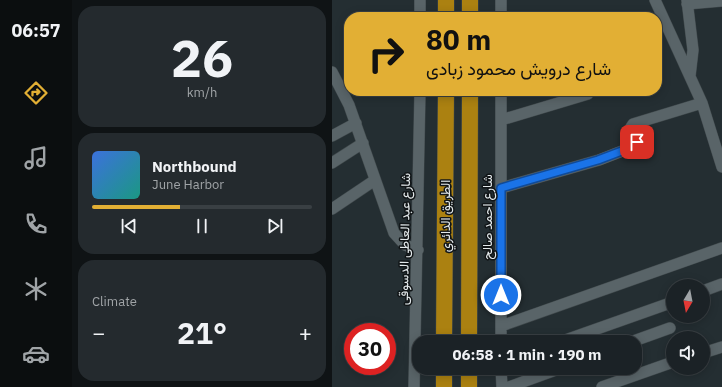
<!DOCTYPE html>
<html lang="en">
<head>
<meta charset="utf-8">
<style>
  :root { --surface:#1b2226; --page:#242a2e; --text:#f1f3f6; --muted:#a0a4a7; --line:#393f43; --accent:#e2af34 }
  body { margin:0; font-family:"IBM Plex Sans",Vazirmatn,sans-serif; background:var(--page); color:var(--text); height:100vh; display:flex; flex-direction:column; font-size:15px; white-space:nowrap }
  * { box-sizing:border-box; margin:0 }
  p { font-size:13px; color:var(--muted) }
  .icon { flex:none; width:22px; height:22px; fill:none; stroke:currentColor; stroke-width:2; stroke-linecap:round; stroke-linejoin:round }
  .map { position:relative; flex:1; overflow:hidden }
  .side { display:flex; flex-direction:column; gap:6px; padding:6px; background:#0f1315; width:260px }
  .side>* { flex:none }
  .banner { position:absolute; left:12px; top:12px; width:318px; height:84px; border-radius:16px; box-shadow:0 2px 10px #0003,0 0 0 1px var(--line); background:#e2af34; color:#111; overflow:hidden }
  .needle { width:26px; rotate:190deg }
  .fabs { position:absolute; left:334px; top:279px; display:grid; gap:8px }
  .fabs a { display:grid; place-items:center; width:44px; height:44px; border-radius:50%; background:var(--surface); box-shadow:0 2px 10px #0003,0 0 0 1px var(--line); font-size:20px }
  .speed { position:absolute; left:12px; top:323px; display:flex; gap:8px; font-size:20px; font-weight:700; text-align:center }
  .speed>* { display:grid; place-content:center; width:52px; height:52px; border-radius:50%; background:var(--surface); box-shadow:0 2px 10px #0003,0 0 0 1px var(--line); line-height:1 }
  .speed .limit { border:6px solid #d22; background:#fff; color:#111 }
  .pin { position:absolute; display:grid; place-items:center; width:34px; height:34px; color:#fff; margin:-17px; border-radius:8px; box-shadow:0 2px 6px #0006 }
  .me { position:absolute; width:44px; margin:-22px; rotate:0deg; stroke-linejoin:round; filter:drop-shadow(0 0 3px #0008) }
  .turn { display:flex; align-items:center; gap:14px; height:84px; padding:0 16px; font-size:18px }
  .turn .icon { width:52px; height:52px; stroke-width:2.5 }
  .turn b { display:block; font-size:28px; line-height:34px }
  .big { font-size:30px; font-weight:700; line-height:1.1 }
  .side .tile { flex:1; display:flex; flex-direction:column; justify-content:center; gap:6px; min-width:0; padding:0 14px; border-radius:16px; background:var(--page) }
  .side .dial { align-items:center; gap:0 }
  .dial b { font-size:52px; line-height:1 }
  .song { display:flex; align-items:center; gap:12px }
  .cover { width:48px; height:48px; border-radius:6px; background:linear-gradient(135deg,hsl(220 70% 55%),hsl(170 70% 35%)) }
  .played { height:4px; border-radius:2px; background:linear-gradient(90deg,var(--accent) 40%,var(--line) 40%) }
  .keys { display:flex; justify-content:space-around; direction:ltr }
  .heat { display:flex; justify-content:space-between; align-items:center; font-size:22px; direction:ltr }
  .trip { position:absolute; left:80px; top:335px; width:230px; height:40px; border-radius:16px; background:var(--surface); box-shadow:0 2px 10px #0003,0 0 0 1px var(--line); font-weight:700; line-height:40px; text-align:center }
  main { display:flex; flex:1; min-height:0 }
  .tab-bar { display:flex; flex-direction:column; width:72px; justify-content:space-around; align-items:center; background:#0b0e0f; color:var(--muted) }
  .tab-bar .icon { width:28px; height:28px }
  .tab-bar .active { color:var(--accent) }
  .tab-bar b { font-size:18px; color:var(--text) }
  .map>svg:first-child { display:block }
</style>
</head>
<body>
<main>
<nav class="tab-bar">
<b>06:57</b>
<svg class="icon active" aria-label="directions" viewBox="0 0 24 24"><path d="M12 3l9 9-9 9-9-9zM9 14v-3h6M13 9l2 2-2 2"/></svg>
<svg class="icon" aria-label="music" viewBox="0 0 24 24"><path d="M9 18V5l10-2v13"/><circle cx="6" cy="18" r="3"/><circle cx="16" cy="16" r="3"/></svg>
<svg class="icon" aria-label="phone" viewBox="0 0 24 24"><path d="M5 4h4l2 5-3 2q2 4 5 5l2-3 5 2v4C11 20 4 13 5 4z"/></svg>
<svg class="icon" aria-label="climate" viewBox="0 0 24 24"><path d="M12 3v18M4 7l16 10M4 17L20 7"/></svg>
<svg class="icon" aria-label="car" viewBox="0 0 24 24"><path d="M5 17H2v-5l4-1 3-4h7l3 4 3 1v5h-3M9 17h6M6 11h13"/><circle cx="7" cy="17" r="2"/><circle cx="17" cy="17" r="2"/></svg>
</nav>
<section class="side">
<div class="tile dial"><b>26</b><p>km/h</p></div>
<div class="tile">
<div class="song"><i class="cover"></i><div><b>Northbound</b><p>June Harbor</p></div></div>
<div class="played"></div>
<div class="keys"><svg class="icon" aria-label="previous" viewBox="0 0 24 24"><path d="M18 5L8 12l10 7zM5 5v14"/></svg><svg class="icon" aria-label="pause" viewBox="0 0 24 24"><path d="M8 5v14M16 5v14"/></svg><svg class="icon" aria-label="next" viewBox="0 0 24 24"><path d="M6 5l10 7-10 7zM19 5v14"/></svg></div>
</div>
<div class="tile"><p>Climate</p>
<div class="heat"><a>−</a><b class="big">21°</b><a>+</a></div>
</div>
</section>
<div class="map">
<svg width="390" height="387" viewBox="0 0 390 387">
  <rect width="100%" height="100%" fill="#242e32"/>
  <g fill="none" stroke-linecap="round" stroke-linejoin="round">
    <g stroke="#40494c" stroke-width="12">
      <path id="minor" d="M323,0L370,103L390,167
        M355,0L361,50L358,76
        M355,4L390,1
        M88,17V0
        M169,17V0
        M0,72L17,105L62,233L73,245L86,250
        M169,91V342
        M169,120L256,94
        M0,136L24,123
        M0,163L31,143
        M169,188L267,160L303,146L305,142L299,127L301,124L370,103
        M0,209L43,180
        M371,291L390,284
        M169,326L390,248
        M228,342L341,302
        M299,342L338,328
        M371,353L390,347
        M169,368L170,387
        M82,387L88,91
        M177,387L229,368
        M270,387L341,362"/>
    </g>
    <g stroke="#40494c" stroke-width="17">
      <path id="highway" d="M114,0V17
        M138,17V0
        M112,342L114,91
        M137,342L138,91
        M112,387V368
        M137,387V368"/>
    </g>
    <use href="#minor" stroke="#596468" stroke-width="11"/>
    <use href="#highway" stroke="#ab8111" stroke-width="16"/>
  </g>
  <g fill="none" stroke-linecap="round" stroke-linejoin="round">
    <g stroke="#114b97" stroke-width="10">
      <path id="route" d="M169,295V188L266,160L303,146L305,142"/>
    </g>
    <use href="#route" stroke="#1a73e8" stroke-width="7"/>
  </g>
  <g text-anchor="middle" stroke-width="3" stroke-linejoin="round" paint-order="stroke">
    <g font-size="13" fill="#e3e9eb" stroke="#111517">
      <text transform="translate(113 216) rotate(-90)" y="5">الطريق الدائري</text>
      <text transform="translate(155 217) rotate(-90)" y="5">شارع احمد صالح</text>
      <text transform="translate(72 239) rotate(-89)" y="5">شارع عبد العاطى الدسوقى</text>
    </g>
  </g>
</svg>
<div class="fabs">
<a><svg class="needle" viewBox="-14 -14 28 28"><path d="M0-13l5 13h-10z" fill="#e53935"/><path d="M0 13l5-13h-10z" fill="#a0a4a7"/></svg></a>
<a><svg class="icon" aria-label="sound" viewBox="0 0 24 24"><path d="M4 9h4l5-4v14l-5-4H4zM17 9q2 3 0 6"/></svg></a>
</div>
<div class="speed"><div class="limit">30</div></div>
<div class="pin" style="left:305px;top:142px;background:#d93025"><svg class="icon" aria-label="arrive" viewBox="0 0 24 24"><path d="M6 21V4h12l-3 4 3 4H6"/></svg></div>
<svg class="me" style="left:169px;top:295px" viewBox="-20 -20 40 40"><circle r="17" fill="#1a73e8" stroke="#fff" stroke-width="3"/><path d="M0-11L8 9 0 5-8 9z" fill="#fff"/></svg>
<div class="trip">06:58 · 1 min · 190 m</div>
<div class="banner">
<div class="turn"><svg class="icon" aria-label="right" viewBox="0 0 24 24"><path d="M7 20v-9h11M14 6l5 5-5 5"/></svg><div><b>80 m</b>شارع درويش محمود زبادى</div></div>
</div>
</div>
</main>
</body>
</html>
